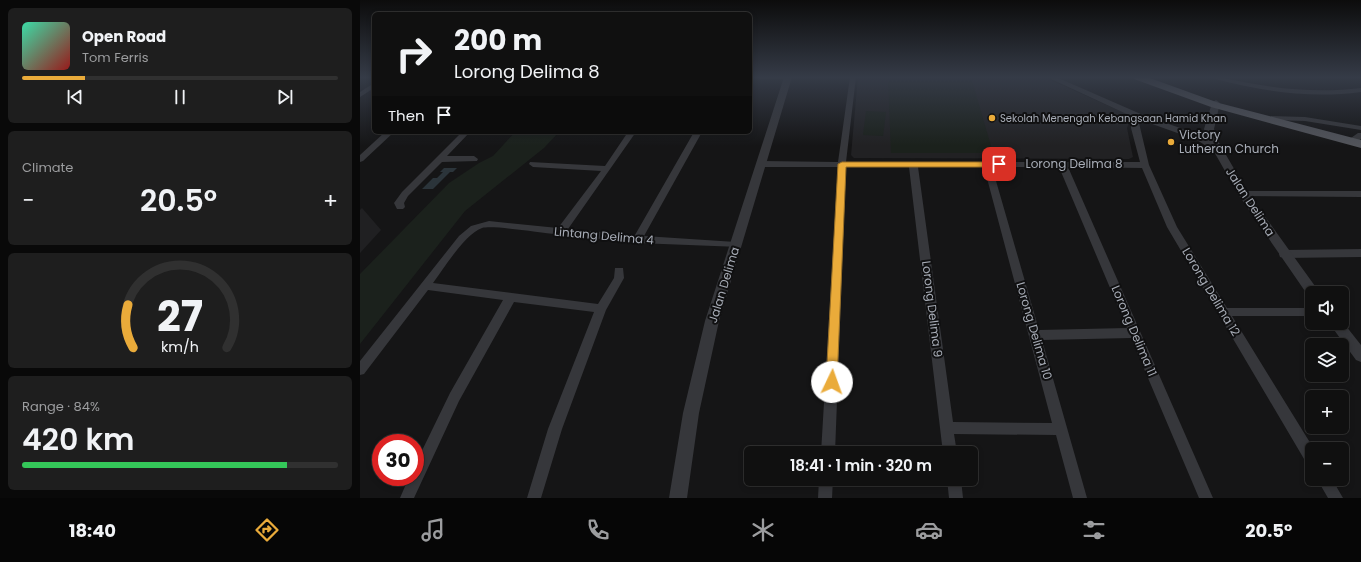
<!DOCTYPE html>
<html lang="en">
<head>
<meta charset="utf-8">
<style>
  :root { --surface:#101010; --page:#1e1e1e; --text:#f1f3f6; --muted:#9c9d9f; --line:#303030; --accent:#eaab3a }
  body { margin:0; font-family:Poppins,sans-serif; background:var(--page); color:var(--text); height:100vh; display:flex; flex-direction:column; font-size:15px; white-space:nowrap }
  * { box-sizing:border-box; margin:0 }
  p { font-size:13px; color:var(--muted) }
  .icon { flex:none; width:22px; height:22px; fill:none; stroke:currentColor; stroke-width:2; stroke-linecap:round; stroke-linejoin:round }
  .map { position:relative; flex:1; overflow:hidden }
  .side { display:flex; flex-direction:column; gap:8px; padding:8px; background:#090909; width:360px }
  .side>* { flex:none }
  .top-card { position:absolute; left:12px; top:12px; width:380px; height:122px; border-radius:6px; box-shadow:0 2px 6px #0003,0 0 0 1px var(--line); background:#101010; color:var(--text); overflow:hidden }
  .buttons { position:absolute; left:945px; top:286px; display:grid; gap:8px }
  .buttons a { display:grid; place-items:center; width:44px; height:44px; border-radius:6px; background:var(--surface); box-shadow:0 2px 6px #0003,0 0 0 1px var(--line); font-size:20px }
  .speed { position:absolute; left:12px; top:434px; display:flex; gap:8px; font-size:20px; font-weight:700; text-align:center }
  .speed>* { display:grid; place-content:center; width:52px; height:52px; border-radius:50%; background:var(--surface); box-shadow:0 2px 6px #0003,0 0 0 1px var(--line); line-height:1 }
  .speed .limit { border:6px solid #d22; background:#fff; color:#111 }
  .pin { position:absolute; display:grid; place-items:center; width:34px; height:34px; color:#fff; margin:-17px; border-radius:8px; box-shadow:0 2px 6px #0006 }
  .me { position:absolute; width:44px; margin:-22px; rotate:3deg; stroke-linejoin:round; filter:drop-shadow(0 0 3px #0008) }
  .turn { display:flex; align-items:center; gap:14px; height:84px; padding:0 16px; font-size:18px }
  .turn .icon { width:52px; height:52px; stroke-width:2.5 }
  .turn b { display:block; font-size:28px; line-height:34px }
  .then { display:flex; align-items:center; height:38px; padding:0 16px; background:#0003; gap:8px; font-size:15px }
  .big { font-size:30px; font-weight:600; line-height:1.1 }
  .side .tile { flex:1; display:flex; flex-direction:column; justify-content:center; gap:6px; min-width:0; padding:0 14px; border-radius:6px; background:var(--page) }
  .side .dial { align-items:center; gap:0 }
  .dial svg { height:104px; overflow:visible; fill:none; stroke:var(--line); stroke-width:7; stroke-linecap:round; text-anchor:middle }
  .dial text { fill:var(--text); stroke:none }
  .song { display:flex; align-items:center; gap:12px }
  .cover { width:48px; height:48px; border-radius:6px; background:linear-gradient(135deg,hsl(160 70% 55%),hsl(0 70% 35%)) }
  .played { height:4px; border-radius:2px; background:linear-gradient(90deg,var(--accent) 20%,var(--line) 20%) }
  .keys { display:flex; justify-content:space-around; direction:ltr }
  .heat { display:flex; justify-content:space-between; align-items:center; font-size:22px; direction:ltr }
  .charge { height:6px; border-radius:3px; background:linear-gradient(90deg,#34c759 84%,var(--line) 0) }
  .trip { position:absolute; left:384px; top:446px; width:234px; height:40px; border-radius:6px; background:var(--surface); box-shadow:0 2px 6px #0003,0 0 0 1px var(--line); font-weight:600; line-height:40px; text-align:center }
  .tab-bar { display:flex; height:64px; justify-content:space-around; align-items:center; background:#060606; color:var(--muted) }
  .tab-bar .icon { width:28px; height:28px }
  .tab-bar .active { color:var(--accent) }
  .tab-bar b { font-size:18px; color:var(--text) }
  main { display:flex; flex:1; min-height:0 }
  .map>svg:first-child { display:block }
</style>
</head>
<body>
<main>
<section class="side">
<div class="tile">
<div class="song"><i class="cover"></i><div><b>Open Road</b><p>Tom Ferris</p></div></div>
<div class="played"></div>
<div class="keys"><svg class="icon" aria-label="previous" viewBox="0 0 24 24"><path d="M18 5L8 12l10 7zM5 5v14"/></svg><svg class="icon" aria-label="pause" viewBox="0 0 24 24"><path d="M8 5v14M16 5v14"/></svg><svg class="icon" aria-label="next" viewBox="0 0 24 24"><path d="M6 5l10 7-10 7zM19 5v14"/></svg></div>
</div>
<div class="tile"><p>Climate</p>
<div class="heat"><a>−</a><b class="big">20.5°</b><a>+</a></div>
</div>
<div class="tile dial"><svg viewBox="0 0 100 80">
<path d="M14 69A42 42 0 1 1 86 69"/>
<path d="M14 69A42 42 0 0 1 10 36" stroke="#eaab3a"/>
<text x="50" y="56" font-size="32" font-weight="700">27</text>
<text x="50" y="72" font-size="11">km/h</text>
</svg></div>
<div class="tile"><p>Range · 84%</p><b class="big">420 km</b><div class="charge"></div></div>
</section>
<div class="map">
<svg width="1001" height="498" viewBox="0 0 1001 498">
  <rect width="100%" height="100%" fill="#151516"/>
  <path fill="#212123" d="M498,77H684L769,115L770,119L767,128L773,157L769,159L494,158L491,155Z"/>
  <path fill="#1b211c" d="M528,77H611L633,153H531Z
    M506,111L526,112L523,136L503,135Z
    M155,132H199L184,148L105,211L0,344V274L89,183L119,163L133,156Z"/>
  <path fill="#2b343a" d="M84,168H97L93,172H90L73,189H62L73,178H77L83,172H80Z"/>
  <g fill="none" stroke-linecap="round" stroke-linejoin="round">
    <path fill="#36373b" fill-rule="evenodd" d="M397,77H431L428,79H400Z
      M490,77H496L486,162H780L771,128V123L775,118L689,78L688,77H696L783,115L843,136L860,147V151H854L837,140L781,120L779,123L789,165L817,227L867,308H952V316H872L954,449H952V466L947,464L807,227L782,168L708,167L853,498H839L771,338L682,340L727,498H713L696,435L594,434L597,453H583L549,167H486L475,453H461L478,167H402L398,164L402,161L478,162ZM558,167H624L692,423L593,422ZM632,167H699L767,328L679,330Z
      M850,77H860C907,88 953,94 1001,88V92C949,99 901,91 851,78Z
      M14,83V88L0,97V92Z
      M911,116L945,117L1001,126V130L945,121L914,120H911Z
      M25,132H34L3,161L0,162V155Z
      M102,132H110L87,156H114L118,159L117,161L82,162L48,196L44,203L45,207L43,209H37L34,203L42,192Z
      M268,132H276L208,229L275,235L334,132H342L284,236L376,242L380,243L381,245L380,247L277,243L204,235L200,236L196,234C181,233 134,225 122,228C104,235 85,267 73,283L238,304L254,278L255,268H263L264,278L246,310L202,429L181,498H167L188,429L234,312L154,302L99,401L54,498H40L49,477H55V465L90,393L143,300L68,290L4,374L0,375V361L99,236L111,226L129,221L198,228L241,171L173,167L169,164L170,162L245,166Z
      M998,133H1001V139L994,144H988V140Z
      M883,191H1001V197L880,196L879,194Z
      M1001,249V257L924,258L920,257L919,254L920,251L924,250Z
      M459,479H473L472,498H458Z
      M587,479H601L603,498H589Z
      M957,479H972L983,498H968Z"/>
    <path fill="#36373b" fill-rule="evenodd" d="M424,77H432L359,321L339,413L327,498H309L323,413L345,321Z
      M856,100L860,103L854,129L858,141L888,193L960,293H952V297H949L878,194L848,141L844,129L852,103Z
      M982,321L1001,345V362L996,360L969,323H982Z"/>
    <path fill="#52545a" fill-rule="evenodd" d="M773,77H787L859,103L1001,140V148L851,107L774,79Z"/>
  </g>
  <path fill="#202022" d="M2,208L21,230L0,253V210Z"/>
  <linearGradient id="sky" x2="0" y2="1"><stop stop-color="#0c0c0c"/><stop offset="0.53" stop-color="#353b47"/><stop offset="1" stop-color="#353b47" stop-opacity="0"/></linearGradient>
  <rect width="1001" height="146" fill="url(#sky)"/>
  <path fill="#eaab3a" stroke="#986f26" d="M482,162H639L643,164L639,167H486L477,382L476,386L472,387L467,386L466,382L478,164Z"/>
  <g fill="#eaab3a" stroke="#101011" stroke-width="1.5">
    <circle cx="632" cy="118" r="4"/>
    <circle cx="811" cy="142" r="4"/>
  </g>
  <g text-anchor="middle" stroke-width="4" stroke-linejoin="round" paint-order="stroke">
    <g font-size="10" fill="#a7acb6" stroke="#101011" text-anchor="start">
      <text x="640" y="122">Sekolah Menengah Kebangsaan Hamid Khan</text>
    </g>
    <g font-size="12" fill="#a7acb6" stroke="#101011" text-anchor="start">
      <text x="819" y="139">Victory<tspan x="819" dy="14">Lutheran Church</tspan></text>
    </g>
    <g font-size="12" fill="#a7acb6" stroke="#101011">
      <text x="714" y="168">Lorong Delima 8</text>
      <text transform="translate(890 202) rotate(57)" y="4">Jalan Delima</text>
      <text transform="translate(244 236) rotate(5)" y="4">Lintang Delima 4</text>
      <text transform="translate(364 285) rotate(-73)" y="4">Jalan Delima</text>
      <text transform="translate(851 292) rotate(59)" y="4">Lorong Delima 12</text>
      <text transform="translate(572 309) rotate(83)" y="4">Lorong Delima 9</text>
      <text transform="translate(674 331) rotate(74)" y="4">Lorong Delima 10</text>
      <text transform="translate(774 331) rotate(67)" y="4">Lorong Delima 11</text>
    </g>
  </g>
</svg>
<div class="buttons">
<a><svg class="icon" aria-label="sound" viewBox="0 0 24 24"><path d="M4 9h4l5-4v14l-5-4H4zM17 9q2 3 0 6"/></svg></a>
<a><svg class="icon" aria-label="layers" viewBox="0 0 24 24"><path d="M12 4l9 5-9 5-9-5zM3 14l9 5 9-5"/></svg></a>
<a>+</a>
<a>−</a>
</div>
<div class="speed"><div class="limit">30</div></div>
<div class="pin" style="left:639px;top:164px;background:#d93025"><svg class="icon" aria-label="arrive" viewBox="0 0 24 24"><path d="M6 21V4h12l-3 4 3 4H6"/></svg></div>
<svg class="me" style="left:472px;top:382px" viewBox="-20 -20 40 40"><circle r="19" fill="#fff"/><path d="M0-13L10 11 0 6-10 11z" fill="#eaab3a"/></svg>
<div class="trip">18:41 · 1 min · 320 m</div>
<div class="top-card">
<div class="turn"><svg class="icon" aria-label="right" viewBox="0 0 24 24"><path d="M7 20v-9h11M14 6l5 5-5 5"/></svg><div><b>200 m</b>Lorong Delima 8</div></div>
<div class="then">Then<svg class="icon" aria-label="arrive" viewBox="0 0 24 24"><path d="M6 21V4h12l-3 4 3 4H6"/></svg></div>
</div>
</div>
</main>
<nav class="tab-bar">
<b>18:40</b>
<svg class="icon active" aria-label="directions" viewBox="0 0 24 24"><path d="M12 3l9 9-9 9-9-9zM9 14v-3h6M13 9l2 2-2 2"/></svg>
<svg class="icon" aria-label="music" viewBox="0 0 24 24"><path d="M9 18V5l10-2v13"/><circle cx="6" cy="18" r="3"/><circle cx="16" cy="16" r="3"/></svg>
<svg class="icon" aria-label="phone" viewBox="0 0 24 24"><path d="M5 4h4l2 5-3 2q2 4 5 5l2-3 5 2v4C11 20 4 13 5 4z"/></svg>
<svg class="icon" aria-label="climate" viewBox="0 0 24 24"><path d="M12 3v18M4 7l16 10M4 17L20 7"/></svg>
<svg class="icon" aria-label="car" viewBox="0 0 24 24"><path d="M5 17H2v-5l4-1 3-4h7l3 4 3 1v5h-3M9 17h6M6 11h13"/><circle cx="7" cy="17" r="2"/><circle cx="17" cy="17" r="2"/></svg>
<svg class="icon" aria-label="filters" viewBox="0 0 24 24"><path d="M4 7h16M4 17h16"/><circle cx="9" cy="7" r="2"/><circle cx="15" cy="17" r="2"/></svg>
<b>20.5°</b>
</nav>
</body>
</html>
